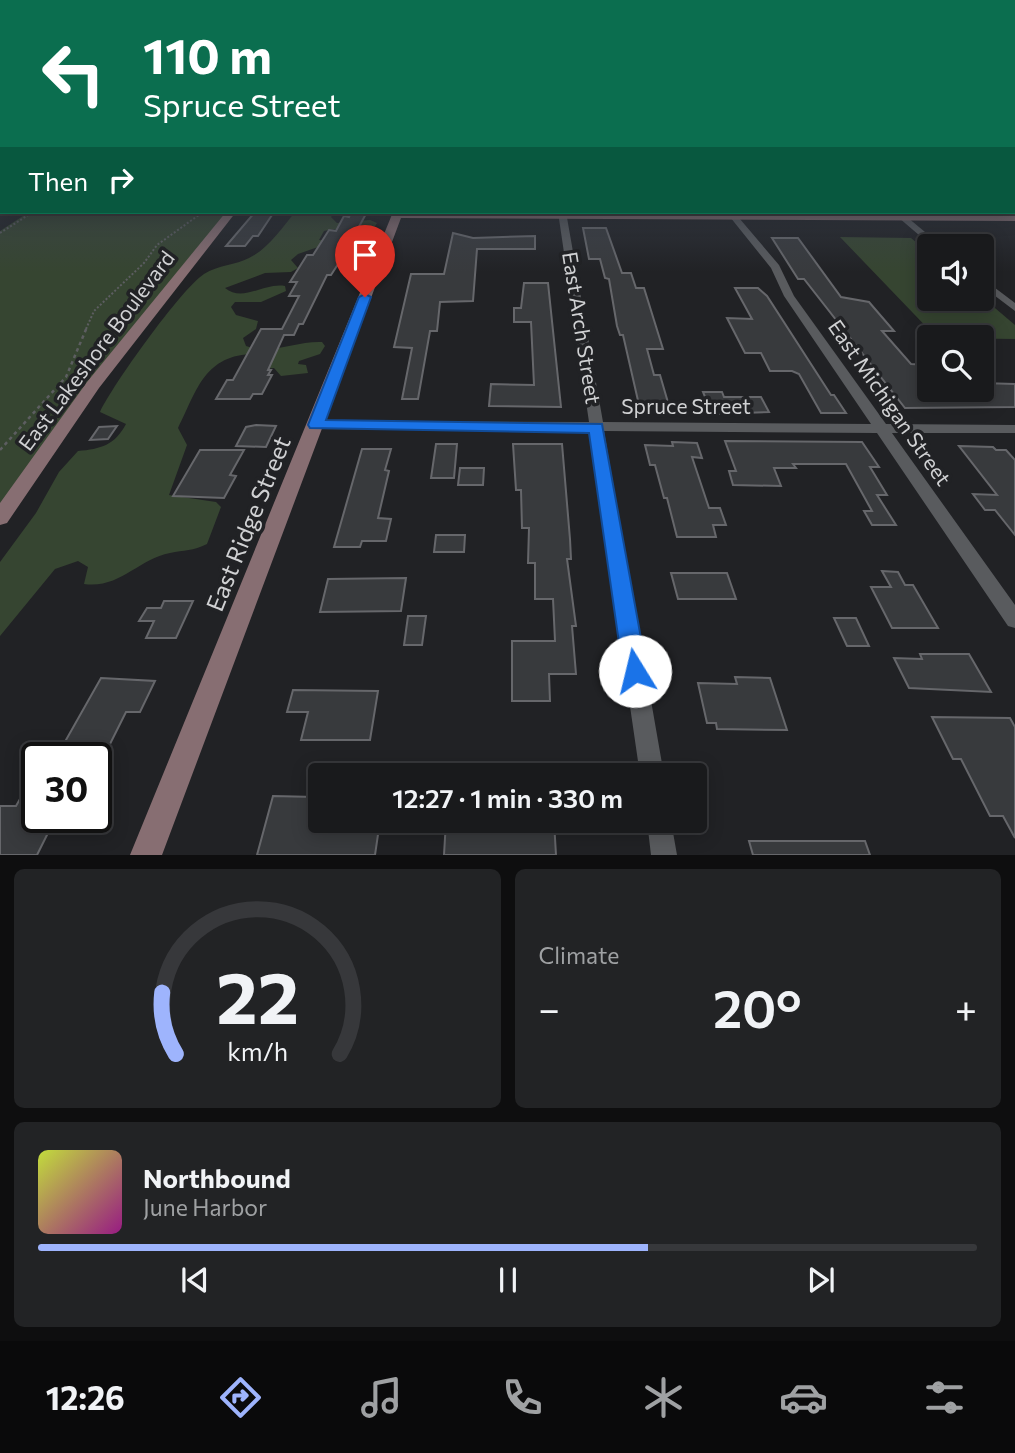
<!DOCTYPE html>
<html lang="en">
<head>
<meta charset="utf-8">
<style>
  :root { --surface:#191a1c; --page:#222325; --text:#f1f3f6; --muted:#9fa1a3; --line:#37383b; --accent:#9eb4fd }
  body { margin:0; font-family:Commissioner,sans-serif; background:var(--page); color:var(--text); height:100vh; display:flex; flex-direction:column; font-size:26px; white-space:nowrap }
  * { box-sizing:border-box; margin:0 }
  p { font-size:23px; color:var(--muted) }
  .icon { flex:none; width:38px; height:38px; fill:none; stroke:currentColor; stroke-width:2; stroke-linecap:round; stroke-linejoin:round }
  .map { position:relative; height:855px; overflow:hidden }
  .drawer { display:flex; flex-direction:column; gap:14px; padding:14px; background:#0e0e0f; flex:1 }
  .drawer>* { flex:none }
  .top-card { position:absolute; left:0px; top:0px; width:1015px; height:214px; box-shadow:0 4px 18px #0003,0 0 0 2px var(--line); background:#0b6e4f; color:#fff; overflow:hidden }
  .buttons { position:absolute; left:917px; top:234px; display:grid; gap:14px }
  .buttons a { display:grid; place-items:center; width:77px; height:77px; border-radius:7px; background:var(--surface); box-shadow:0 4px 18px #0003,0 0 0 2px var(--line); font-size:35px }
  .speed { position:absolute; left:21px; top:742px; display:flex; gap:14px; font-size:35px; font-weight:700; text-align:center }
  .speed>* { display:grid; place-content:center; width:91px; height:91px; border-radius:50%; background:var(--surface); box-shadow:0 4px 18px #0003,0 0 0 2px var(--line); line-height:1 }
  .speed .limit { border:4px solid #111; border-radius:10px; background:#fff; color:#111 }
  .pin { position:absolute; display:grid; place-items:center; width:60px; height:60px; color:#fff; margin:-72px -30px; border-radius:50% 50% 50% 0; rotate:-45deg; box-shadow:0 0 7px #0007 }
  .pin .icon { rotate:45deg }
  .me { position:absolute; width:77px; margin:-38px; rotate:351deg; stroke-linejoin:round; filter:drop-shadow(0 0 5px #0008) }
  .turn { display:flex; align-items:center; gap:24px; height:147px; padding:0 28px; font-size:32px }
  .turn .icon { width:91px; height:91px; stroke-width:2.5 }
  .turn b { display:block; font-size:49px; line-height:60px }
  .then { display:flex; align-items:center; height:66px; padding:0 28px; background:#0003; gap:14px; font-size:26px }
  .big { font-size:52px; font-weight:600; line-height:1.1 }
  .drawer .widget { flex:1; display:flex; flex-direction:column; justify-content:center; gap:10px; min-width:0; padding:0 24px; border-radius:10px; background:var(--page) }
  .drawer .dial { align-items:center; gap:0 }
  .dial svg { height:182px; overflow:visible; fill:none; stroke:var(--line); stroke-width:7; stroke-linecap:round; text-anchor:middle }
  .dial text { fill:var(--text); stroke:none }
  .song { display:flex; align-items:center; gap:21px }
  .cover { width:84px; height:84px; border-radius:10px; background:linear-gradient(135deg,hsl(70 70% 55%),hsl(310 70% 35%)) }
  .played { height:7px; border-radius:4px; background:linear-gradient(90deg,var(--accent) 65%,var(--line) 65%) }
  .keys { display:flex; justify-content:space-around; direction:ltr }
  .heat { display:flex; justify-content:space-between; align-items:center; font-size:38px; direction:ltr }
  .drawer .tiles { flex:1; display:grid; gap:14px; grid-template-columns:1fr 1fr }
  .widget:last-child { grid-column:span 2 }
  .trip { position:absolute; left:308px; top:763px; width:399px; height:70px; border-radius:7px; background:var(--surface); box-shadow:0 4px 18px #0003,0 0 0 2px var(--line); font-weight:600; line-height:70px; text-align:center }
  .tabs { display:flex; height:112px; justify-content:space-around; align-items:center; background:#0a0a0b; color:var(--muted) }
  .tabs .icon { width:49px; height:49px }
  .tabs .selected { color:var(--accent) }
  .tabs b { font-size:32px; color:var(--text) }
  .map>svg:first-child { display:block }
</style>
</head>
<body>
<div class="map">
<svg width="1015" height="855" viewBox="0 0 1015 855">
  <rect width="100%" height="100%" fill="#212225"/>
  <path fill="#364531" d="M29,212H231L93,385L0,518V231Z
    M295,212H335L331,217L337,223L370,220L377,223L374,228C357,232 340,227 324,231L319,240L335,241L298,254L291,260L298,268L291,272L265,273L225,288C243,303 265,282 285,286L286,291L261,302H235L231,307L236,315L258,321L256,329L243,338L246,346C273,355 295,341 322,342L325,346L320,354L299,361L298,364L306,365L308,373L281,376L274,368L261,369L250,354C203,357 196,393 178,428L187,445L169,495L216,502L221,507L207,544C193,551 184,550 170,553C138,559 120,589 84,584L88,567L78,561L55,569L0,636V562L36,513L59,472L78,451C101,449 115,445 126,424L100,412C112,386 181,289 204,274C218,265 236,265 249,258C268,249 282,228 295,212Z
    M840,237L911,238L929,253V299L982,297L1015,325V339L937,338Z"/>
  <path fill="#383a3d" stroke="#66676b" stroke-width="2" d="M255,212H274L258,236H253L245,246H226Z
    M351,212H367L342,258L331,275H327L303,324H299L294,335H284L268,370H271L268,375H272L262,394H253L250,399H216L227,380H233L261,329H282L299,296H289L297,282H290L307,255H313L329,230L336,231L344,216L349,217Z
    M583,228H606L622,273H631L636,288H644L663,349H647L654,375H660L669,406L639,405L623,335H620L617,326L609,279L605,278L600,259H589Z
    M453,233L473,238L535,236V249H477L473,301L440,302L437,331H430L418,399H402L412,348L394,347L411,274H444Z
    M772,238H798L841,297L869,302L894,331H882L911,364L929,365V390H982V383L1015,384V407L905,408L804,279H798Z
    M524,283H548L561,407L489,406L491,384L534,385L531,322H514V308H521Z
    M735,288H758L767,296L831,395H834L846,413H821L799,374L792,371H770L761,353H745L727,318L752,319Z
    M703,392H722L724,397H761L769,412L712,414Z
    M256,425L276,426L266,447L236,446L246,427Z
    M117,426L108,439L90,440L99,427Z
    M725,441L862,442L879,467H870L887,495H877L896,525H872L864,511H872L846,464H793L796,468H774L781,486L733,485L729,471H736Z
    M672,442L697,443L702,458L692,457L709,508H720L726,525H713L716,537H677L667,498H664L655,465H650L645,445L673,446Z
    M436,444H457L454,478H431Z
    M513,444H562L570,539L571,559H567L576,626H572L576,674H549L550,701H512V641H555L553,599H535V563H528L529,528H522L521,490H516Z
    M959,446L993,447L996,450H1006L1015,460V535L995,510H985L973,494L997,495Z
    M362,449H391L385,470L389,471L378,518L391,519L386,541H362L360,547H334Z
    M200,450H244L230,475L236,476L224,498L173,496Z
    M460,468H484L483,485H458Z
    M436,535H465L464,552H434Z
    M882,571L898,572L905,585H913L938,628H892L871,587H891Z
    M671,573H727L736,599H678Z
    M406,578L401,611L320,612L328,579Z
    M164,601H193L176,638H146L154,621H139L147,608H161Z
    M408,616H426L422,645H404Z
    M834,618H856L869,646H847Z
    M920,654H969L991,692L909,688L894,658L922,659Z
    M735,677L770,678L787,730L717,729L716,723H707L698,683L737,684Z
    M101,678L155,681L140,712H126L108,748L62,747Z
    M293,690L378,691L370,740H301L308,712H287Z
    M932,717L1010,718L1015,727V838L1003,816H990L961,759H953Z
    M37,769V817H56L37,855H0V806H16Z
    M273,796L315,797L312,811H320V821H380L375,855H257Z
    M446,821H554L556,855H444Z
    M749,841H865L870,855H753Z"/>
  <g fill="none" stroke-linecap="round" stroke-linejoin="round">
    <path stroke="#5d5e61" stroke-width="2" stroke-dasharray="2 2" stroke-linecap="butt" d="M0,233L33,212
      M86,329L94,311L144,263L157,245L203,212"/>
    <path stroke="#5d5e61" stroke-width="2.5" stroke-dasharray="3.5 3.5" stroke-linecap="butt" d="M0,450L66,377L87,327"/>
    <path fill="#595b5e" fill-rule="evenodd" d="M1013,169H1015V173H1013Z
      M1013,182H1015V187H1013Z
      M558,212H566L603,422L871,424L784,296L771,268L726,212H734L779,265L794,296L886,424L1015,425V433H892L1015,605V628L1008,626L877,433L604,431L664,775H640L590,431L316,429L309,425L316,421L589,422Z
      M892,212H901L943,247H933Z
      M982,278L1015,303V311L982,286Z
      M647,821H671L677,855H651Z"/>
    <path fill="#876e72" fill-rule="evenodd" d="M226,212H236L99,388L7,523L0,525V503L87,382Z
      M393,212L1015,215V221L401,218L162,855H130Z"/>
  </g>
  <linearGradient id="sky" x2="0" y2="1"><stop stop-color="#121314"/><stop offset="0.56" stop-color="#3d4451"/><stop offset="1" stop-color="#3d4451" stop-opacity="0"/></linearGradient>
  <rect width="1015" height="272" fill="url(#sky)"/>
  <path fill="#1a73e8" stroke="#114b97" stroke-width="2" d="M365,294L371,297L326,420L602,424L647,671L643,678L635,682L627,678L623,671L589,433L310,428L308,425L359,297Z"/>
  <g text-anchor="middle" stroke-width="7" stroke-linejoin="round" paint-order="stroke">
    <g font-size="21" fill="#d0d1d3" stroke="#212225">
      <text transform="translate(581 328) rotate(81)" y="7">East Arch Street</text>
      <text transform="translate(97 351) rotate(-53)" y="7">East Lakeshore Boulevard</text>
      <text transform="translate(889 403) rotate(55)" y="7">East Michigan Street</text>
      <text x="686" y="414">Spruce Street</text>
    </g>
    <g font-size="24" fill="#d0d1d3" stroke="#212225">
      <text transform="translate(249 524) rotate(-68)" y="8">East Ridge Street</text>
    </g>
  </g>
</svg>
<div class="buttons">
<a><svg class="icon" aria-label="sound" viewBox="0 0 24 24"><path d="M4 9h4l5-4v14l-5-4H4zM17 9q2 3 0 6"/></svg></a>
<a><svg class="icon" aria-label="search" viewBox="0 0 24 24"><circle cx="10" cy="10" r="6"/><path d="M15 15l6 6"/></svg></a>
</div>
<div class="speed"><div class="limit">30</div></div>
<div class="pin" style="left:365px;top:297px;background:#d93025"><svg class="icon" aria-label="arrive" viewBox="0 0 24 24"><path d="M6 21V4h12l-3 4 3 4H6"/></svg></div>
<svg class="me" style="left:635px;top:671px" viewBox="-20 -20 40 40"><circle r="19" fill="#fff"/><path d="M0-13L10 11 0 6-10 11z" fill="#1a73e8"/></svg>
<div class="trip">12:27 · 1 min · 330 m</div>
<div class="top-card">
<div class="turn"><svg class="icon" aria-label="left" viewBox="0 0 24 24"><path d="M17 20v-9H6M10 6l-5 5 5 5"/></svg><div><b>110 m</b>Spruce Street</div></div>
<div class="then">Then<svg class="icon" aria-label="right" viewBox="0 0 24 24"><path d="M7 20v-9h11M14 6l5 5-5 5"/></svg></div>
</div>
</div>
<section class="drawer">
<div class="tiles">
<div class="widget dial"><svg viewBox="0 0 100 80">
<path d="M14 69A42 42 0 1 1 86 69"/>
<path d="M14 69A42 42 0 0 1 8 42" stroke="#9eb4fd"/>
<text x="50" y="56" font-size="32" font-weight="700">22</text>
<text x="50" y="72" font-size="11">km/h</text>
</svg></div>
<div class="widget"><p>Climate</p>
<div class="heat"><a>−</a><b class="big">20°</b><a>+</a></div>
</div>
<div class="widget">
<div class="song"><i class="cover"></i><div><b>Northbound</b><p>June Harbor</p></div></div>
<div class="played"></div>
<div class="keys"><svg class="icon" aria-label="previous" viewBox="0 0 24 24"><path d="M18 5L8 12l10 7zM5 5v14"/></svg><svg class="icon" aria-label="pause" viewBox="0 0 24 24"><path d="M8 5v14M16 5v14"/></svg><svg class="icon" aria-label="next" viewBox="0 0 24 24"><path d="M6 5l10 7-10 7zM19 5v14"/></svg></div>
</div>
</div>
</section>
<nav class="tabs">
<b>12:26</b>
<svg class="icon selected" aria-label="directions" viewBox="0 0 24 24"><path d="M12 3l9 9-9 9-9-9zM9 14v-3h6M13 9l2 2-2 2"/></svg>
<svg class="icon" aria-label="music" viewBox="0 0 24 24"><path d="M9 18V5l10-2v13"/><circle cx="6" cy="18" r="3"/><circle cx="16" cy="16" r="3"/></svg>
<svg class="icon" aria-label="phone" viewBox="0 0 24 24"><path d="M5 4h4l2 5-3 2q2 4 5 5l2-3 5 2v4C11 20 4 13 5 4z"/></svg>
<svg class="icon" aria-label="climate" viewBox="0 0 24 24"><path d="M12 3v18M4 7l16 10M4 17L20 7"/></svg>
<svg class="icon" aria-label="car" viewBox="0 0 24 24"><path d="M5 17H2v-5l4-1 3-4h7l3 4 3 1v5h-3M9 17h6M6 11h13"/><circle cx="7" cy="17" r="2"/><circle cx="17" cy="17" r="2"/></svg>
<svg class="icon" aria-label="filters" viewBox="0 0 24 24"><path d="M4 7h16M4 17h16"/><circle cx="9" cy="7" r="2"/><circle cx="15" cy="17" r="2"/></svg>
</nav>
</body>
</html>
